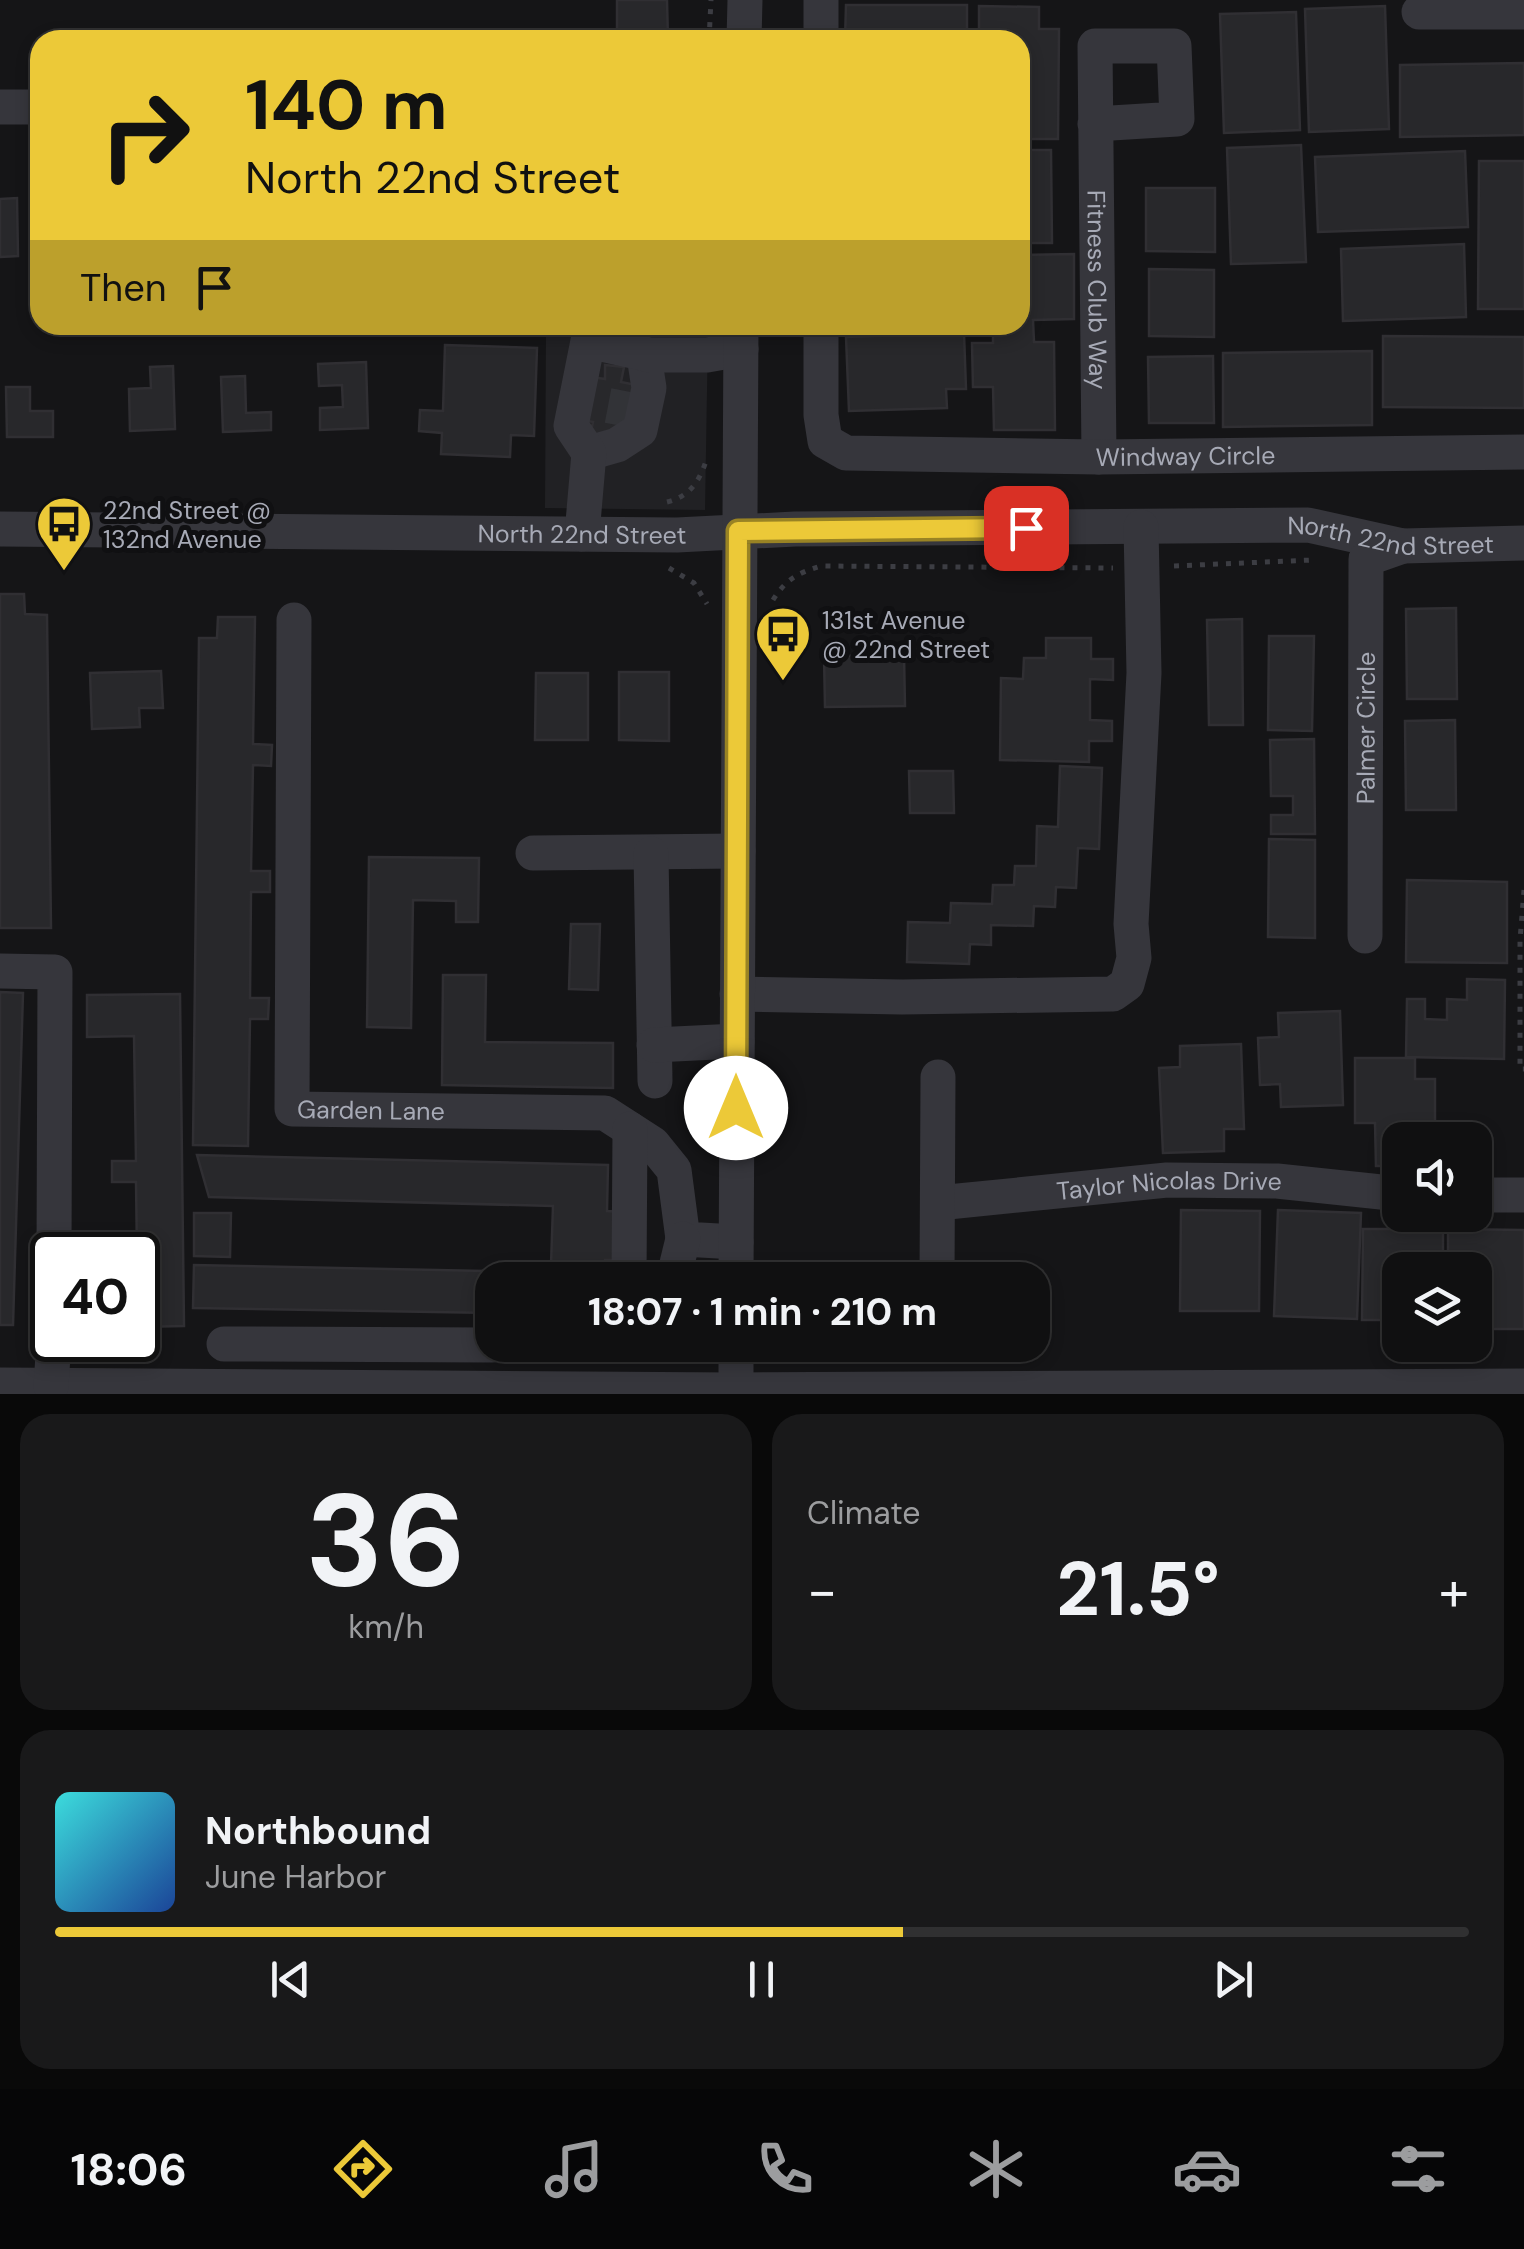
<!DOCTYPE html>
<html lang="en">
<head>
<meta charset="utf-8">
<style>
  :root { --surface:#101011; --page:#19191a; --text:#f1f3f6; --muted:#9c9d9f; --line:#303031; --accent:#ecc938 }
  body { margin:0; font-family:"DM Sans",sans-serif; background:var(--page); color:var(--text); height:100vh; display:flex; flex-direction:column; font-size:38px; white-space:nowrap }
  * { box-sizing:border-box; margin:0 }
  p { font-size:32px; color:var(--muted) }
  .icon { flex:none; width:55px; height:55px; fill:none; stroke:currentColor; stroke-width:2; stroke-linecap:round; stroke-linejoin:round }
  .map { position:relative; height:1394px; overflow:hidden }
  .drawer { display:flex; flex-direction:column; gap:20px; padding:20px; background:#090909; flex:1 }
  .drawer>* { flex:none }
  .hud { position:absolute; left:30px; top:30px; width:1000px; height:305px; border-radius:30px; box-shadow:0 5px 15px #0003,0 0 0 2px var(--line); background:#ecc938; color:#111; overflow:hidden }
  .tools { position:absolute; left:1382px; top:1122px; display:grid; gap:20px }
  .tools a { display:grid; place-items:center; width:110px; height:110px; border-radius:20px; background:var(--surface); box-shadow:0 5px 15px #0003,0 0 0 2px var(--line); font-size:50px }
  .speed { position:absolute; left:30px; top:1232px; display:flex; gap:20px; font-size:50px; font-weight:700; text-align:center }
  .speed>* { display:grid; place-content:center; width:130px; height:130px; border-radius:50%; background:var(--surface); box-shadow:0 5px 15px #0003,0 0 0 2px var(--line); line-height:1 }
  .speed .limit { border:5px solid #111; border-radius:15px; background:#fff; color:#111 }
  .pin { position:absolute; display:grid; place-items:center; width:85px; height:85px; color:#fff; margin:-42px; border-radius:20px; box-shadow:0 5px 15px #0006 }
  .me { position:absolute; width:110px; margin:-55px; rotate:0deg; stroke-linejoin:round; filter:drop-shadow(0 0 8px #0008) }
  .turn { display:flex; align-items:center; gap:35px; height:210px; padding:0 50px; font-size:45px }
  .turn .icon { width:130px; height:130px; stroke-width:2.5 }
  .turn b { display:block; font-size:70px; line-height:85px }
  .then { display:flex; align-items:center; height:95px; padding:0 50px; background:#0003; gap:20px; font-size:38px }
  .big { font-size:75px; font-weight:700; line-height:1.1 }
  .drawer .card { flex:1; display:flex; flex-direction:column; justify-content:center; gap:15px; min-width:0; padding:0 35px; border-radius:30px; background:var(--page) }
  .drawer .dial { align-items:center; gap:0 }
  .dial b { font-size:130px; line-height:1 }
  .song { display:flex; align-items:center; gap:30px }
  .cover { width:120px; height:120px; border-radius:15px; background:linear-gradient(135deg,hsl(180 70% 55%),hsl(220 70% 35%)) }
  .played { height:10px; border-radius:5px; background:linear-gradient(90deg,var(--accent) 60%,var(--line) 60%) }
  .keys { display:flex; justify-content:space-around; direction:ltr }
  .heat { display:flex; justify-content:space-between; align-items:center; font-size:55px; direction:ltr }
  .drawer .tiles { flex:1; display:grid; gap:20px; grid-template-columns:1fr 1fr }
  .card:last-child { grid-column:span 2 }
  .trip { position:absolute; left:475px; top:1262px; width:575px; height:100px; border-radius:30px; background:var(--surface); box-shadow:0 5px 15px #0003,0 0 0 2px var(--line); font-weight:700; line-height:100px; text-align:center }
  .menu { display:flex; height:160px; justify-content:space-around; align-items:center; background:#060607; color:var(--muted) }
  .menu .icon { width:70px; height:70px }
  .menu .current { color:var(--accent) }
  .menu b { font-size:45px; color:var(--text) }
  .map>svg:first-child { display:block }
</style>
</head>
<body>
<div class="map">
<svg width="1524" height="1394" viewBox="0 0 1524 1394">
  <rect width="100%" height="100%" fill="#151517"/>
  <path fill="#212124" d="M708,331L705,510L545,508L546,332Z"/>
  <path fill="#28282b" stroke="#302f33" stroke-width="2.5" d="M617,0H667L668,40H617Z
    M846,5H967V40H845Z
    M979,6L1039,7V29H1059L1058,139H1020V40H979Z
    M1385,6L1389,129L1309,132L1305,9Z
    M1296,12L1300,130L1224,133L1220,14Z
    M1524,63V135L1400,137V65Z
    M1301,145L1306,262L1231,264L1227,148Z
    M1020,150H1051L1052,243H1020Z
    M1465,151L1468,227L1318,232L1315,157Z
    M1479,161H1524V309H1478Z
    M1146,188H1215V252L1146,251Z
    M17,198L18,256L0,257V199Z
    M1464,244L1466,317L1343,321L1341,249Z
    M1074,254V319L1033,320L1034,342H1054L1055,430H994L993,387H973L972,343H993V325H1020V255Z
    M1149,269L1214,270V337L1149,336Z
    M964,333L966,389H946L947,408L849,411L846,337Z
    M1383,336L1524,337V408L1383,407Z
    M445,345L537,348L534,436L511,435L510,457L441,454L442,433L419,431L420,410L443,411Z
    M1372,351V425L1223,427V353Z
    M1213,356L1214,423H1149L1148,357Z
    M366,362L368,428L320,430V408L343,407L342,385L319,386L318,364Z
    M605,365L624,367L621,382L636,385L628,428L590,436L593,422L583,420L591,377L605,379Z
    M173,366L175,429L130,431L129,389L151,388L150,367Z
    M245,376L246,413L271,412V430L223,432L221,377Z
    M6,387H30V411H53V437H7Z
    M0,594H24L25,614L47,615L51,928H0Z
    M1456,608L1457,699H1407L1406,609Z
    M218,617H255L253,744L272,745L271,766L253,765L251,871H270V892H251L250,998H269L268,1019H250L248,1146L193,1145L199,638H217Z
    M1242,619L1243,725H1209L1207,620Z
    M1269,636H1314L1312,731L1268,730Z
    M1046,638H1091V659H1113V680L1090,679V720L1112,721V741H1089V762L1000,760L1001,678L1023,679L1024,658H1046Z
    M904,655L905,706L825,707L824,656Z
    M161,671L163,708H139L140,727L92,729L90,673Z
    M619,672H669V741L619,740Z
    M536,673H588V740H535Z
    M1455,720L1456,810H1406L1405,721Z
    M1314,739L1315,834H1271V815H1293V796H1271L1270,740Z
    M1060,766L1102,768L1099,849L1078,848L1076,888L1056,887L1055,907L1034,906L1033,926L991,925V945L970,944L969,964L907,962L908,922L950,923L951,903L992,904L993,885H1014L1015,866H1036L1037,826L1058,827Z
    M909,771H953L954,813H910Z
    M1269,839L1315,840V938L1268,937Z
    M369,857L479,858L478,922H456V901L413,900L411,1028L367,1027Z
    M1407,880L1507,882V963L1406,962Z
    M571,924H600L598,990L569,989Z
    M443,975H486L485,1042L613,1043V1088L442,1085Z
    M1467,979L1505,980L1504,1059L1406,1057L1407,999H1425V1019L1447,1020V999L1467,1000Z
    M0,992L23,993L13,1325H0Z
    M180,994L184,1326L138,1327L136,1182H112V1161H136L134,1036L87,1037V995Z
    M1340,1011L1343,1105L1281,1107L1280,1084L1260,1085L1258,1038L1279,1037L1278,1013Z
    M1241,1044L1244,1129H1224V1151L1163,1153L1159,1068L1180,1067V1046Z
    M1355,1058H1415V1079H1435V1140H1400V1166H1376L1375,1123H1355Z
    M197,1155L608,1165L607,1211L640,1213L639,1260H605L604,1280H492V1313L193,1308L194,1265L533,1272V1265H551L553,1206L209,1197Z
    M1181,1210L1260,1211L1259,1311H1180Z
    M1278,1210L1361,1213L1357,1319L1274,1316Z
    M194,1213H231L230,1257L194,1256Z
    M1363,1229H1443V1270H1400V1320H1362Z
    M1448,1229L1524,1230V1329H1475V1270H1448Z"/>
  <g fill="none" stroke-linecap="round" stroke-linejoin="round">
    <path stroke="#323337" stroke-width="35" stroke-dasharray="35 18" stroke-linecap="butt" d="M622,426L630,384"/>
    <path stroke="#3c3d43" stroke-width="5" stroke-dasharray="5 8" stroke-linecap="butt" d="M709,40L711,0
      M667,502C691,496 700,480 707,458
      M1174,566L1312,560
      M669,568L694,583L707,604
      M773,600C786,579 798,573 821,566L1113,568
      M1524,890L1520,940V1069H1524
      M772,1354L861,1355
      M698,1362V1345"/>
    <g stroke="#36363c" stroke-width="35">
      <path d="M821,0V40"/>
      <path d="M1419,12H1524"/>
      <path d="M744,40L745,0"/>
      <path d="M0,107H40"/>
      <path id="s1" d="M1095,124L1177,119L1174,46H1095L1099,457"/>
      <path id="s2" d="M821,325V415L825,441L846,453L1099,457L1524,452"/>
      <path d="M589,453L617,445L640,430L649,388L645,362"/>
      <path id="s3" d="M0,529L677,535L795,529L1308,525L1403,546L1524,543"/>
      <path d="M582,534L589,453L571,426L588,341L650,355H707L741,349"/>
      <path id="s4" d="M294,620L292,1109L605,1113L653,1144L674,1170L683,1239L736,1242"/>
      <path d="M533,853L738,851"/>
      <path d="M651,854L655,1081"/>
      <path id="s5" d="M1365,936L1366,559L1403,546"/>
      <path d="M0,971L55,972L54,1255"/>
      <path d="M737,994L902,997L1113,994L1127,984L1134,958L1131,924L1144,673L1141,527"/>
      <path d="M654,1045L737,1041"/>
      <path d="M1475,1195H1524"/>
      <path id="s6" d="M938,1203L1167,1180L1277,1181L1400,1194"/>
      <path d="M629,1280L630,1129"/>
      <path d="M673,1280L683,1239"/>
      <path d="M736,1280L741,325"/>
      <path d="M937,1280L938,1077"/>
      <path d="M224,1344L492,1345"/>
      <path d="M0,1385L736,1390L1524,1386"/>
      <path d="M51,1386L54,1340"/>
      <path d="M736,1394V1345"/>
    </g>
  </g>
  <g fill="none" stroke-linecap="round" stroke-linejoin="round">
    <g stroke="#998324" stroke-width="25">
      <path id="route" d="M736,1108L738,531L1026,528"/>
    </g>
    <use href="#route" stroke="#ecc938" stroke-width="18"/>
  </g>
  <defs>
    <g id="bus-pin" transform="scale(2.875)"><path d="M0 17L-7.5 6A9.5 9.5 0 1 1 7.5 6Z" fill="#ecc938" stroke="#101012"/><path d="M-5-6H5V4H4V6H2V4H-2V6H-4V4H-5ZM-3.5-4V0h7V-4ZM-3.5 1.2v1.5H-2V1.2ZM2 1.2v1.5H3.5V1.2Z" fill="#111"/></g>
  </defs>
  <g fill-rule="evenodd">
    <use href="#bus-pin" x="64" y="524"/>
    <use href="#bus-pin" x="783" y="634"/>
  </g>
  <g text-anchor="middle" stroke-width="10" stroke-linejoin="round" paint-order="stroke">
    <g font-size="25" fill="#a7aab6" stroke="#101012">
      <text dy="9" stroke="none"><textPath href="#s1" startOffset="478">Fitness Club Way</textPath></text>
      <text dy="9" stroke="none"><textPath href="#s2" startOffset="480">Windway Circle</textPath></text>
      <text dy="9" stroke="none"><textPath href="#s3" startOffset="582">North 22nd Street</textPath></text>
      <text dy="9" stroke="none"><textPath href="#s3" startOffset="1392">North 22nd Street</textPath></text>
      <text dy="9" stroke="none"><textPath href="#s5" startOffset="208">Palmer Circle</textPath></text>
      <text dy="9" stroke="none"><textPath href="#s4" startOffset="568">Garden Lane</textPath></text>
      <text dy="9" stroke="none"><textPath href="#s6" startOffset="232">Taylor Nicolas Drive</textPath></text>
    </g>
    <g font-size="25" fill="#a7aab6" stroke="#101012" text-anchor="start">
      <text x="103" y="519">22nd Street @<tspan x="103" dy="29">132nd Avenue</tspan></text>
      <text x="822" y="629">131st Avenue<tspan x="822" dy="29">@ 22nd Street</tspan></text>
    </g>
  </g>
</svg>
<div class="tools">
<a><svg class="icon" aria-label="sound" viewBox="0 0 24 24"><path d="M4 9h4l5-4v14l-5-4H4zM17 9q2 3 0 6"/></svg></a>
<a><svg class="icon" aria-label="layers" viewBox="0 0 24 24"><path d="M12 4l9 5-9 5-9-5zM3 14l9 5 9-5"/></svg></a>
</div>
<div class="speed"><div class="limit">40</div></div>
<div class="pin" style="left:1026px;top:528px;background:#d93025"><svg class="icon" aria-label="arrive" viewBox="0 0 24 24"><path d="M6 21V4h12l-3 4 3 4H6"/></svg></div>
<svg class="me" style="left:736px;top:1108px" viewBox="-20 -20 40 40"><circle r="19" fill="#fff"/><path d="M0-13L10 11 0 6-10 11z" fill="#ecc938"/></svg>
<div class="trip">18:07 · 1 min · 210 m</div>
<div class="hud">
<div class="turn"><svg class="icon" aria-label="right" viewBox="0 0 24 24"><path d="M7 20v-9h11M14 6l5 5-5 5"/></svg><div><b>140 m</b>North 22nd Street</div></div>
<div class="then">Then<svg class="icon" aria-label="arrive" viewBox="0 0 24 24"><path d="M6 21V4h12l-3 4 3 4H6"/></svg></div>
</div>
</div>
<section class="drawer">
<div class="tiles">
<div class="card dial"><b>36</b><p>km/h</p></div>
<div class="card"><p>Climate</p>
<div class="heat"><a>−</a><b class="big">21.5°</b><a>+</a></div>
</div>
<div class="card">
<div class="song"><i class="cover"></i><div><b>Northbound</b><p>June Harbor</p></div></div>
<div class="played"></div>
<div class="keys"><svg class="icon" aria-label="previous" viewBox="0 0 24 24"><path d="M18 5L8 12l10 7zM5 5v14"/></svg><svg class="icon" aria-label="pause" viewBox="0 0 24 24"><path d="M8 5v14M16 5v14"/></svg><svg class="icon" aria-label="next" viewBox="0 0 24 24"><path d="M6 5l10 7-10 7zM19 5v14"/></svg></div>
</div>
</div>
</section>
<nav class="menu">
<b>18:06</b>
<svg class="icon current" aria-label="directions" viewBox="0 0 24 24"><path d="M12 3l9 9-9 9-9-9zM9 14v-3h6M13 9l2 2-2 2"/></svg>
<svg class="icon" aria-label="music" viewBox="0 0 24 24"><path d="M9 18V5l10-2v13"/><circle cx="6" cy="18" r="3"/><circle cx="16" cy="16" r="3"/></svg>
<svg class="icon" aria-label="phone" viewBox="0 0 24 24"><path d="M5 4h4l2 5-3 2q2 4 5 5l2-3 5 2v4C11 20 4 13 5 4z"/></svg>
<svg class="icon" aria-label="climate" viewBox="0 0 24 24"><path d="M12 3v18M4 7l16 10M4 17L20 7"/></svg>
<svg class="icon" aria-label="car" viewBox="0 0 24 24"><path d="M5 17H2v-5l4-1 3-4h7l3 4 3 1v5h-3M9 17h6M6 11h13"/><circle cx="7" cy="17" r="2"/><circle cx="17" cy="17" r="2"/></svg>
<svg class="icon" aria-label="filters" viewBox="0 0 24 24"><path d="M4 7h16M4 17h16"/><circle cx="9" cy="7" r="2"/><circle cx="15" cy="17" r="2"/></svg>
</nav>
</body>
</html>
